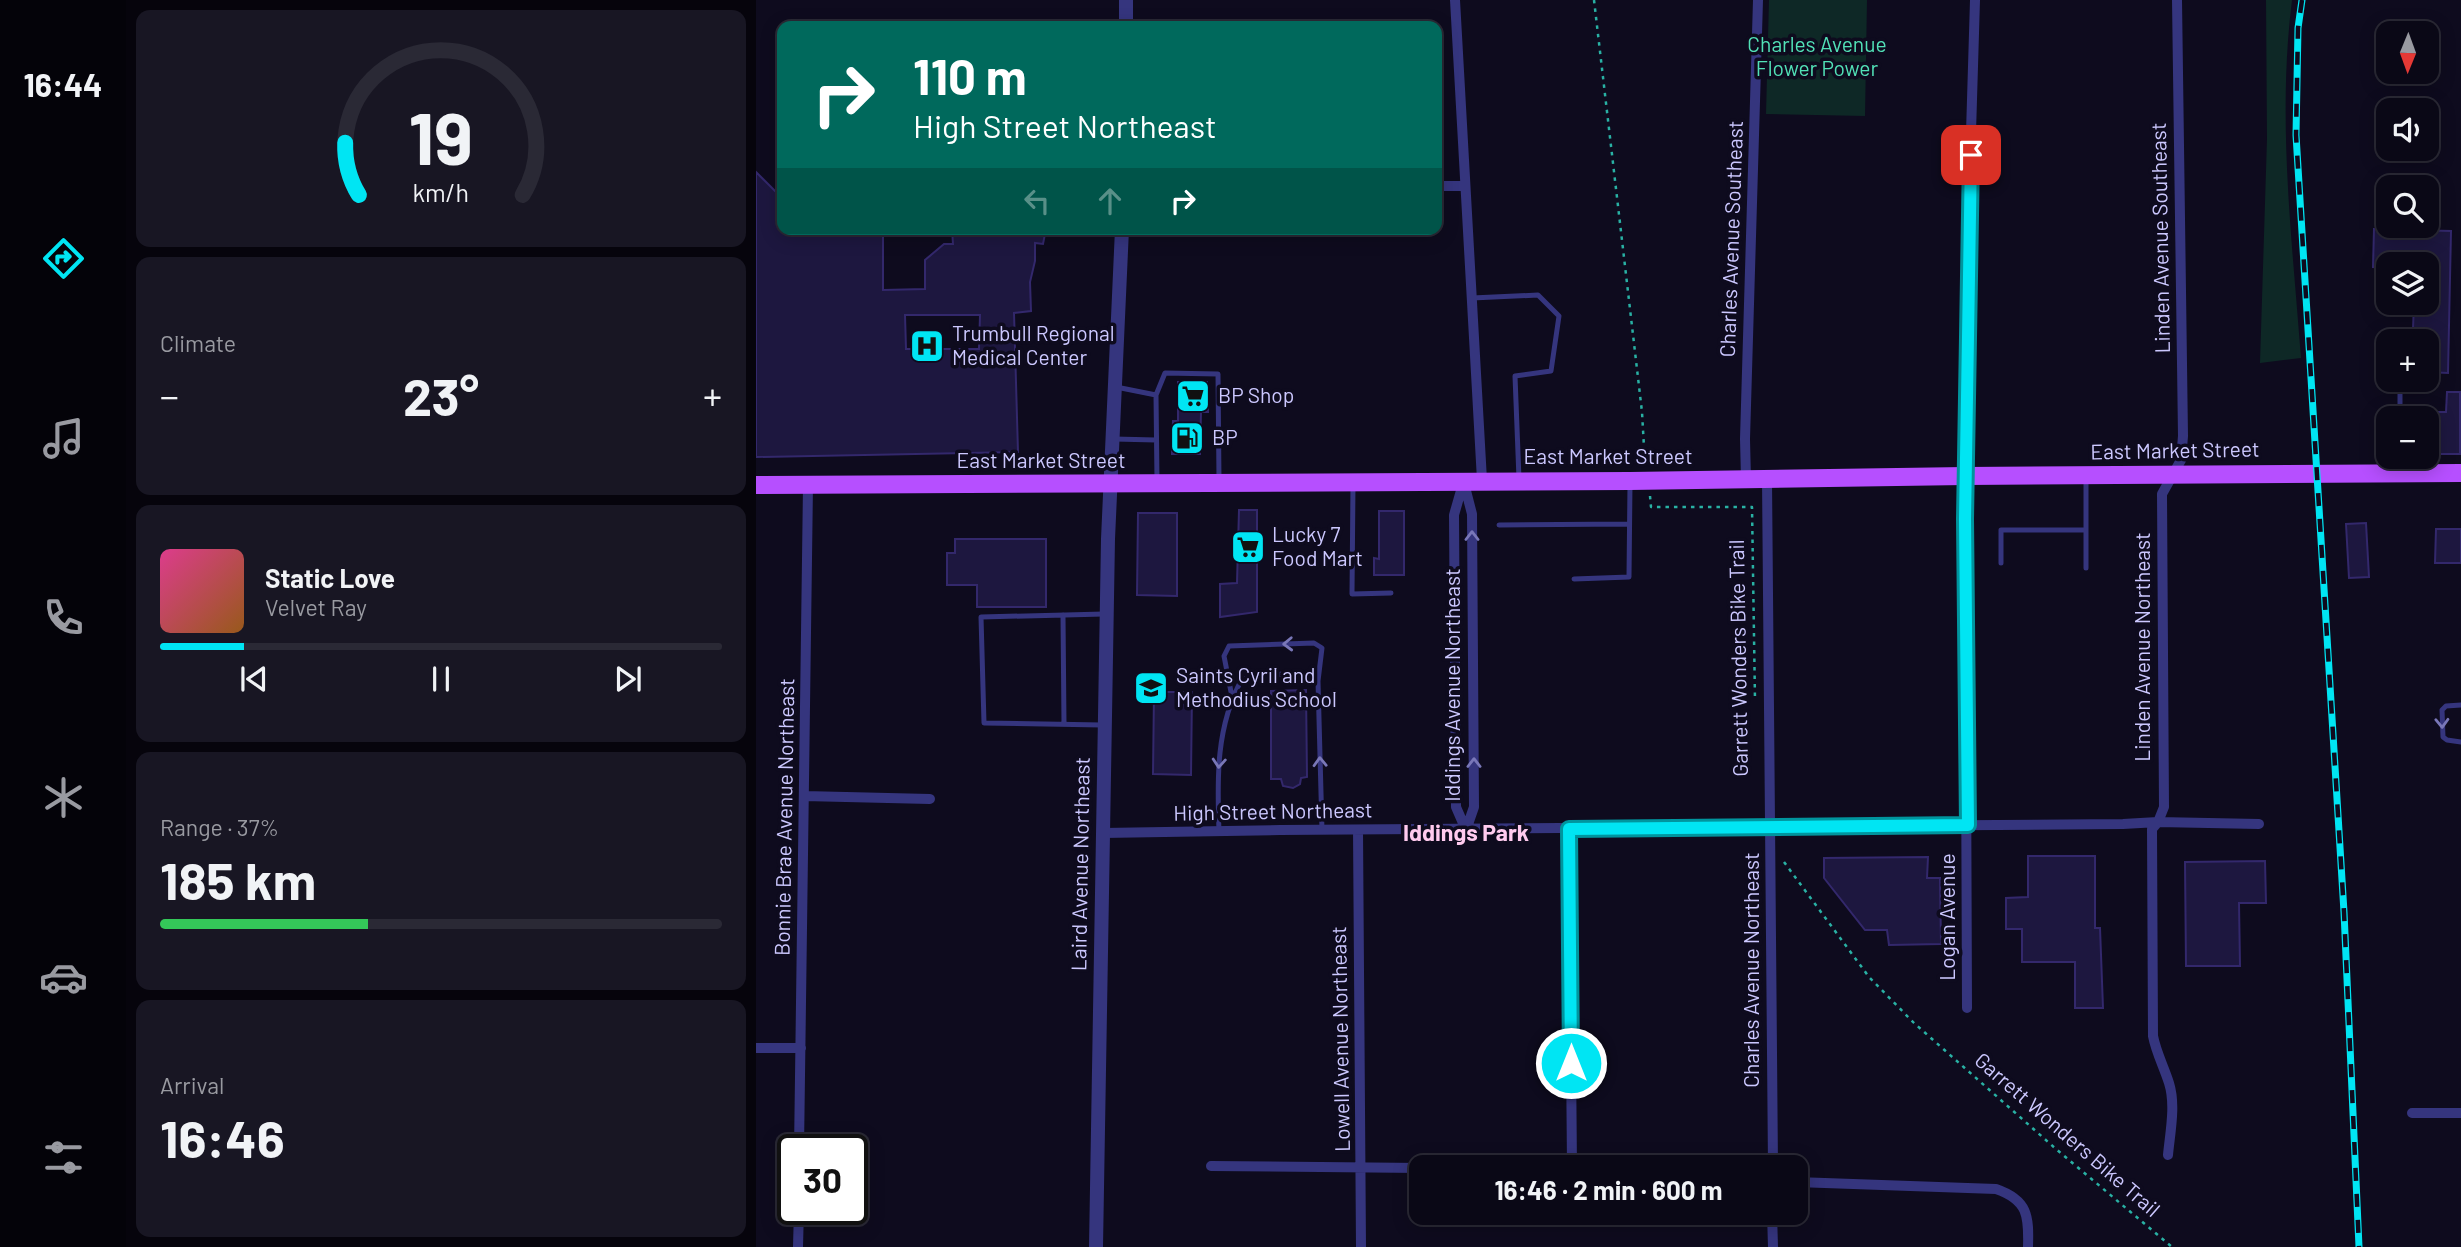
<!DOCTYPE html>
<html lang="en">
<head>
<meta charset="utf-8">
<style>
  :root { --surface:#0a0816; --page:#181623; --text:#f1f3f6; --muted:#999aa1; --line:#2a2935; --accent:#00e5f3 }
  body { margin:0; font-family:Barlow,sans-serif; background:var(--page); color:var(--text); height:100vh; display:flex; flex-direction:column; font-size:26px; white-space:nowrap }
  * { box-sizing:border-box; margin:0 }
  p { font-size:23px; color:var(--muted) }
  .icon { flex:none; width:38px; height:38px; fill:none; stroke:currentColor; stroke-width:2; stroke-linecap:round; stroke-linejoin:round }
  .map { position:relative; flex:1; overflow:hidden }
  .details { display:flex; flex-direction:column; gap:10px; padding:10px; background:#06040c; width:630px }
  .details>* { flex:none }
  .hud { position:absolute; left:21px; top:21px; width:665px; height:214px; border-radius:14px; box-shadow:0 4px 18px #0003,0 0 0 2px var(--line); background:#00695c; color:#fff; overflow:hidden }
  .needle { width:46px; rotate:181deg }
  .fabs { position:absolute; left:1620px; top:21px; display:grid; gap:14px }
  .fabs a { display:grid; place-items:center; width:63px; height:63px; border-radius:14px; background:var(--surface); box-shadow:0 4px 18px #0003,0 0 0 2px var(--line); font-size:35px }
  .speed { position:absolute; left:21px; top:1134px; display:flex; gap:14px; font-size:35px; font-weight:700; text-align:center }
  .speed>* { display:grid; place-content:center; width:91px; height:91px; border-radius:50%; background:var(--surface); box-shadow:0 4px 18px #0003,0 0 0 2px var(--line); line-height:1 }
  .speed .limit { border:4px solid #111; border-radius:10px; background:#fff; color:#111 }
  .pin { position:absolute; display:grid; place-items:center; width:60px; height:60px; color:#fff; margin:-30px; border-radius:14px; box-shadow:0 4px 10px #0006 }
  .me { position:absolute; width:77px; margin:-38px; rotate:0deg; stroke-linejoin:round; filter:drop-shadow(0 0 5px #0008) }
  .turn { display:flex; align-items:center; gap:24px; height:147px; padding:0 21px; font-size:32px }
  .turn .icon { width:91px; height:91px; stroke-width:2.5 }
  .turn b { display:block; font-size:49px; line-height:60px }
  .lanes { display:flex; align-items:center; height:66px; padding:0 21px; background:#0003; justify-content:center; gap:35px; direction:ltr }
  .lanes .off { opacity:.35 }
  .big { font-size:52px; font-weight:700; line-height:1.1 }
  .details .widget { flex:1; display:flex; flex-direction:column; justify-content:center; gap:10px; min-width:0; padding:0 24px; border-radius:14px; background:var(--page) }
  .details .dial { align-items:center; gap:0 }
  .dial svg { height:182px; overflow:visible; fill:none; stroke:var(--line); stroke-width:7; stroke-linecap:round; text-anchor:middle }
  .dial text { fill:var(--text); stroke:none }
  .song { display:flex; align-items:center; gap:21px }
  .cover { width:84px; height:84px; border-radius:10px; background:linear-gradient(135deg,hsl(330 70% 55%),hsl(30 70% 35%)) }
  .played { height:7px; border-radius:4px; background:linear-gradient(90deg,var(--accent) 15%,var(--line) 15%) }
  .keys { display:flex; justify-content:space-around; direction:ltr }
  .heat { display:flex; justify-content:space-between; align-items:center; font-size:38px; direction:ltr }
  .charge { height:10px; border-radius:5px; background:linear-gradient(90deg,#34c759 37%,var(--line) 0) }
  .trip { position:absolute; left:653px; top:1155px; width:399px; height:70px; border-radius:14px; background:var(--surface); box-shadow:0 4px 18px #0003,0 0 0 2px var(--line); font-weight:700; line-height:70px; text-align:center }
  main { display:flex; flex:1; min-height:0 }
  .menu { display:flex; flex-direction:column; width:126px; justify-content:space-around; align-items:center; background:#040309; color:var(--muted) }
  .menu .icon { width:49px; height:49px }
  .menu .current { color:var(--accent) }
  .menu b { font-size:32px; color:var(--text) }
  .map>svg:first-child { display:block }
</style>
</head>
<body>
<main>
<nav class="menu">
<b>16:44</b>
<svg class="icon current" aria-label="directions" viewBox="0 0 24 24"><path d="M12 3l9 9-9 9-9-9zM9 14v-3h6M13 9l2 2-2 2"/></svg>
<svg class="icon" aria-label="music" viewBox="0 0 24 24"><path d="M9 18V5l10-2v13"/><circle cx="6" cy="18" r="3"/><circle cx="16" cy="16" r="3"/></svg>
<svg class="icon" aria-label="phone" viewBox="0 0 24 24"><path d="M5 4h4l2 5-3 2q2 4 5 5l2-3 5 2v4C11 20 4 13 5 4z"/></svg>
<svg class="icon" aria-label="climate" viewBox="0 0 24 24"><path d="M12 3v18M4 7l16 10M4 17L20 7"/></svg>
<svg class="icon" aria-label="car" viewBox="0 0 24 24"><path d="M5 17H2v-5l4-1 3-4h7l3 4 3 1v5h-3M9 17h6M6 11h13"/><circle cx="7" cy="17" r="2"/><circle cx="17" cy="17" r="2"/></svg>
<svg class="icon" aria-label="filters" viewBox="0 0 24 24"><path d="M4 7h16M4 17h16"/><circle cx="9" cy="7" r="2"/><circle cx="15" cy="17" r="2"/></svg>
</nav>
<section class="details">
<div class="widget dial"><svg viewBox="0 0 100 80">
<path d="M14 69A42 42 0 1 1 86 69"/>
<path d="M14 69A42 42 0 0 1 8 46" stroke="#00e5f3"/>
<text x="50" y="56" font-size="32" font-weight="700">19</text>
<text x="50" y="72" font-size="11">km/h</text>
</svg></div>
<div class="widget"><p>Climate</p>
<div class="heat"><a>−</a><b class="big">23°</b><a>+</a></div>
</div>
<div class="widget">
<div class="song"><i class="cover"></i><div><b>Static Love</b><p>Velvet Ray</p></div></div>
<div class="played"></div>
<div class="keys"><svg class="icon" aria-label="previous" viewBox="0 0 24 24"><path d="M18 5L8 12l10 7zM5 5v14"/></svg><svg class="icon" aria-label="pause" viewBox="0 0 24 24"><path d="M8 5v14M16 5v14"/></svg><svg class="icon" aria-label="next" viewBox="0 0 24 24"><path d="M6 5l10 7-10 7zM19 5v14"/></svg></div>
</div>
<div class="widget"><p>Range · 37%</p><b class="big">185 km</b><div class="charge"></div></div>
<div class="widget"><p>Arrival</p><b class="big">16:46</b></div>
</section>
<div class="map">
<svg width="1705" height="1247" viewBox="0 0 1705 1247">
  <rect width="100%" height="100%" fill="#0e0b1e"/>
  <path fill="#0e2826" d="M1013,0H1111L1109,116L1010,114Z
    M1510,0H1536C1521,119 1536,239 1545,358L1504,363L1511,139Z"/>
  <path fill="#1d173f" stroke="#33286c" stroke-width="2" fill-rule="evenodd" d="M0,172L26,198V229H127V290L169,289V260L188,244H197L196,229H290L287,244L279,243V261L274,282L275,311L258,313L262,452L0,457ZM149,315H224L223,349H150Z
    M1618,229L1695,231L1692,373L1671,372L1670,329H1657L1658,303H1671V264H1633V268L1617,267Z
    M422,382H451L452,412H445L444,454H416L417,421H422Z
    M1691,392H1704V454H1671V412H1690Z
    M483,510H501V612L464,617V584L481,583Z
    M623,511H648V575H618V558L623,559Z
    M382,513H421V596L381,595Z
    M1610,523L1613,577L1593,578L1590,524Z
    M1680,529H1705V563H1679Z
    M199,539H290V607H221V585H191V553H199Z
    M550,690L551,777L545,778L544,784L537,788L527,786L525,779H515V691Z
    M398,692H436L435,775L397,774Z
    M1272,856H1339V928H1344L1347,1008H1319V962H1266V929H1250V898L1272,897Z
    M1172,857L1171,878H1184L1185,944L1133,945L1131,930H1109L1068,878V858Z
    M1509,861L1510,903H1483L1484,966H1430L1429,862Z"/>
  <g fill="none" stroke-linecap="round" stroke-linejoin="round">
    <path stroke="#29b1a4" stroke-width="2.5" stroke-dasharray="3.5 5" stroke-linecap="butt" d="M838,0L886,412L889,465
      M894,496L895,507H996L999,700
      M1028,862L1113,977L1158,1023L1300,1149L1416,1247"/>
    <path stroke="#35357e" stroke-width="5" d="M716,298L782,295L803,316L795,371L759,376L763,479
      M360,387L400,395L401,481
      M400,395L409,373L462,374L463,480
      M1644,418V380
      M358,439L400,440
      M1651,469V457
      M597,484L596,594L635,593
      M743,525L873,524
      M1245,563V530H1330
      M1330,568V478
      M818,579L873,577L874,484
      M307,615L308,724
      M476,697L468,656L473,646L558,643L566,648L562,681L566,830
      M1705,705L1690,706L1686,710L1687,737L1691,740L1705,742
      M346,725L228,723L225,617L348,614
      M463,831C461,778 460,726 486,679L542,672L562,681"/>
    <path stroke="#35357e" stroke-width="10" d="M699,0L726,480
      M681,186H709
      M990,479L989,439L1002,0
      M1011,479L1017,1167
      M708,480L698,515L700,807L710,830
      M708,483L716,514L718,807L710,830
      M48,796L174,799
      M813,829L816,1167
      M602,830L605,1247
      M347,833L524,830L1367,824L1402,822L1408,807L1406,494L1425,460L1427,436L1421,0
      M1211,1008L1209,476L1212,232L1219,0
      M0,1048H45
      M1656,1113H1705
      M43,1150L52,485
      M1412,1155C1414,1133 1420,1105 1413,1083C1408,1067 1400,1052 1397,1036L1396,829L1402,822L1503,824
      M455,1166L665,1168
      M1040,1182L1240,1189C1272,1200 1273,1216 1272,1247
      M1016,1213L1017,1247
      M42,1247L43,1209"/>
    <path stroke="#35357e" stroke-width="14" d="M370,26V0
      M340,1247L352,539L366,229"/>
    <path stroke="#b64fff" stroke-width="18" d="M0,485L874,481L1209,476L1705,473"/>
    <g stroke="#00e5f3" stroke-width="7">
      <path id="rail" d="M1546,0L1542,28L1540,135L1588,912L1603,1247"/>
    </g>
    <use href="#rail" stroke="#0e0b1e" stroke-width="4.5" stroke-dasharray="13" stroke-linecap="butt"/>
  </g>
  <defs><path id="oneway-chevron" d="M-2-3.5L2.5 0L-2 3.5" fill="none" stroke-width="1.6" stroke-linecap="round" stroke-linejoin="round" transform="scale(1.75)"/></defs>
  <g stroke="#7977b8">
    <use href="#oneway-chevron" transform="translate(716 536) rotate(-90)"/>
    <use href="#oneway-chevron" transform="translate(532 644) rotate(178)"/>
    <use href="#oneway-chevron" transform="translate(1686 723) rotate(88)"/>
    <use href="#oneway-chevron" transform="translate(564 762) rotate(-92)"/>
    <use href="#oneway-chevron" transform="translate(463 763) rotate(94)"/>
    <use href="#oneway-chevron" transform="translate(718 763) rotate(-90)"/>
  </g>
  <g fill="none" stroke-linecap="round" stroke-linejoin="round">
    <g stroke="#00959e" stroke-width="18">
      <path id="route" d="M815,1063L813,829L1212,825L1209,519L1215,155"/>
    </g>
    <use href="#route" stroke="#00e5f3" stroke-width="12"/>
  </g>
  <defs>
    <g id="hospital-square" transform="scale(1.75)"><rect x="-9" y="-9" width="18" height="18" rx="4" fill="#00e5f3" stroke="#0e0b1e"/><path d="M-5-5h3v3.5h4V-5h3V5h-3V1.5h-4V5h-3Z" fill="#111"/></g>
    <g id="supermarket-square" transform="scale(1.75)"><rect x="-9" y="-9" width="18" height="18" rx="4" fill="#00e5f3" stroke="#0e0b1e"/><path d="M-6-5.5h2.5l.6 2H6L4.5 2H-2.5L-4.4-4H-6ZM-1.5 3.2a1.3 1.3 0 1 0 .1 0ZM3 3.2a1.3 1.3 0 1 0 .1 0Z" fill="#111"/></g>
    <g id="fuel-square" transform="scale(1.75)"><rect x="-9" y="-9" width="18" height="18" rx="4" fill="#00e5f3" stroke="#0e0b1e"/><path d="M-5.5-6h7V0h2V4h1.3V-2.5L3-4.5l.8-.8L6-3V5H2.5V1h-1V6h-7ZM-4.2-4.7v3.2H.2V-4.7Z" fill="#111"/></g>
    <g id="school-square" transform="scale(1.75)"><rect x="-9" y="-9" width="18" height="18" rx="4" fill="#00e5f3" stroke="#0e0b1e"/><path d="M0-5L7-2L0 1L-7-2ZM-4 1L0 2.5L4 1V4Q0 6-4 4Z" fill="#111"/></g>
  </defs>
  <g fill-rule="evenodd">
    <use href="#hospital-square" x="171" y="346"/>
    <use href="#supermarket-square" x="437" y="396"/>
    <use href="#fuel-square" x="431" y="438"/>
    <use href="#supermarket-square" x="492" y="547"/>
    <use href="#school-square" x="395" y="688"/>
  </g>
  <g text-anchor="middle" stroke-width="7" stroke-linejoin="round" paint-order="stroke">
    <g font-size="21" fill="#52e1b7" stroke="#0e0b1e">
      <text x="1061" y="52">Charles Avenue<tspan x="1061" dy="24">Flower Power</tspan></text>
    </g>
    <g font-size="21" fill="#ccc8ff" stroke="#0e0b1e">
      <text transform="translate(1405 238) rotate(-91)" y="7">Linden Avenue Southeast</text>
      <text transform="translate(976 239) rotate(-88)" y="7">Charles Avenue Southeast</text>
      <text transform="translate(1419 451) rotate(-1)" y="7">East Market Street</text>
      <text x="852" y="464">East Market Street</text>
      <text x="285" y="468">East Market Street</text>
      <text transform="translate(1387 647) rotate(-90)" y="7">Linden Avenue Northeast</text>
      <text transform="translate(983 658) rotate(-91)" y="7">Garrett Wonders Bike Trail</text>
      <text transform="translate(697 685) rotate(-90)" y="7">Iddings Avenue Northeast</text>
      <text transform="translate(517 812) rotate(-1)" y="7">High Street Northeast</text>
      <text transform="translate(29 817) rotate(-89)" y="7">Bonnie Brae Avenue Northeast</text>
      <text transform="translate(325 864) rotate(-89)" y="7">Laird Avenue Northeast</text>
      <text transform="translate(1192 917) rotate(-90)" y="7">Logan Avenue</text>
      <text transform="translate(996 970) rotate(-90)" y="7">Charles Avenue Northeast</text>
      <text transform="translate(585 1039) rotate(-91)" y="7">Lowell Avenue Northeast</text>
      <text transform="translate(1311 1135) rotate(41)" y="7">Garrett Wonders Bike Trail</text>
    </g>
    <g font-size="21" fill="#ccc8ff" stroke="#0e0b1e" text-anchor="start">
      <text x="196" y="341">Trumbull Regional<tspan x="196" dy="24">Medical Center</tspan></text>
      <text x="462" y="403">BP Shop</text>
      <text x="456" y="445">BP</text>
      <text x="516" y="542">Lucky 7<tspan x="516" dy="24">Food Mart</tspan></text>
      <text x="420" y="683">Saints Cyril and<tspan x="420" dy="24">Methodius School</tspan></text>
    </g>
    <g font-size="23" font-weight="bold" fill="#ffcaee" stroke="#0e0b1e">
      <text x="710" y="841">Iddings Park</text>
    </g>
  </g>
</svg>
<div class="fabs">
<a><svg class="needle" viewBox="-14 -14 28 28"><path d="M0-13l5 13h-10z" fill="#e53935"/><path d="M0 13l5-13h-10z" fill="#999aa1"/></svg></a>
<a><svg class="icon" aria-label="sound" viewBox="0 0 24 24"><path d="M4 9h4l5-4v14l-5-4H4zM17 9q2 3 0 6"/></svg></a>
<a><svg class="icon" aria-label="search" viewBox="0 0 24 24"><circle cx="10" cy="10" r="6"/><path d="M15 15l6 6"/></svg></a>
<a><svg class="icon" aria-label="layers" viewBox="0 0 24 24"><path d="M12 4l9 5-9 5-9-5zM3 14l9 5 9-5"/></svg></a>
<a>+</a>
<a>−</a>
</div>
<div class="speed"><div class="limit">30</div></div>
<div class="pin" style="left:1215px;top:155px;background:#d93025"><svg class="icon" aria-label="arrive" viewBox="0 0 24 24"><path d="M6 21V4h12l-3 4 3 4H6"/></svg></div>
<svg class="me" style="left:815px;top:1063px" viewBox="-20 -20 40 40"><circle r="17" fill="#00e5f3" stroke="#fff" stroke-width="3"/><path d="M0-11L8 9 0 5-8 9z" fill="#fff"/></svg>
<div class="trip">16:46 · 2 min · 600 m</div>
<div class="hud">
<div class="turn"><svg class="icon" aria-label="right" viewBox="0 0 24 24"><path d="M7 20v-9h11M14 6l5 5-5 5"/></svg><div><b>110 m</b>High Street Northeast</div></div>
<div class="lanes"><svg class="icon off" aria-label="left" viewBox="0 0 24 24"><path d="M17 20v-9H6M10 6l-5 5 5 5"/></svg><svg class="icon off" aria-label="ahead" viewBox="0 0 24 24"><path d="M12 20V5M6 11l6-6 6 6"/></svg><svg class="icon" aria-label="right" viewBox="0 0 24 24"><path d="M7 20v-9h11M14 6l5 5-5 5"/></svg></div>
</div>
</div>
</main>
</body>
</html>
